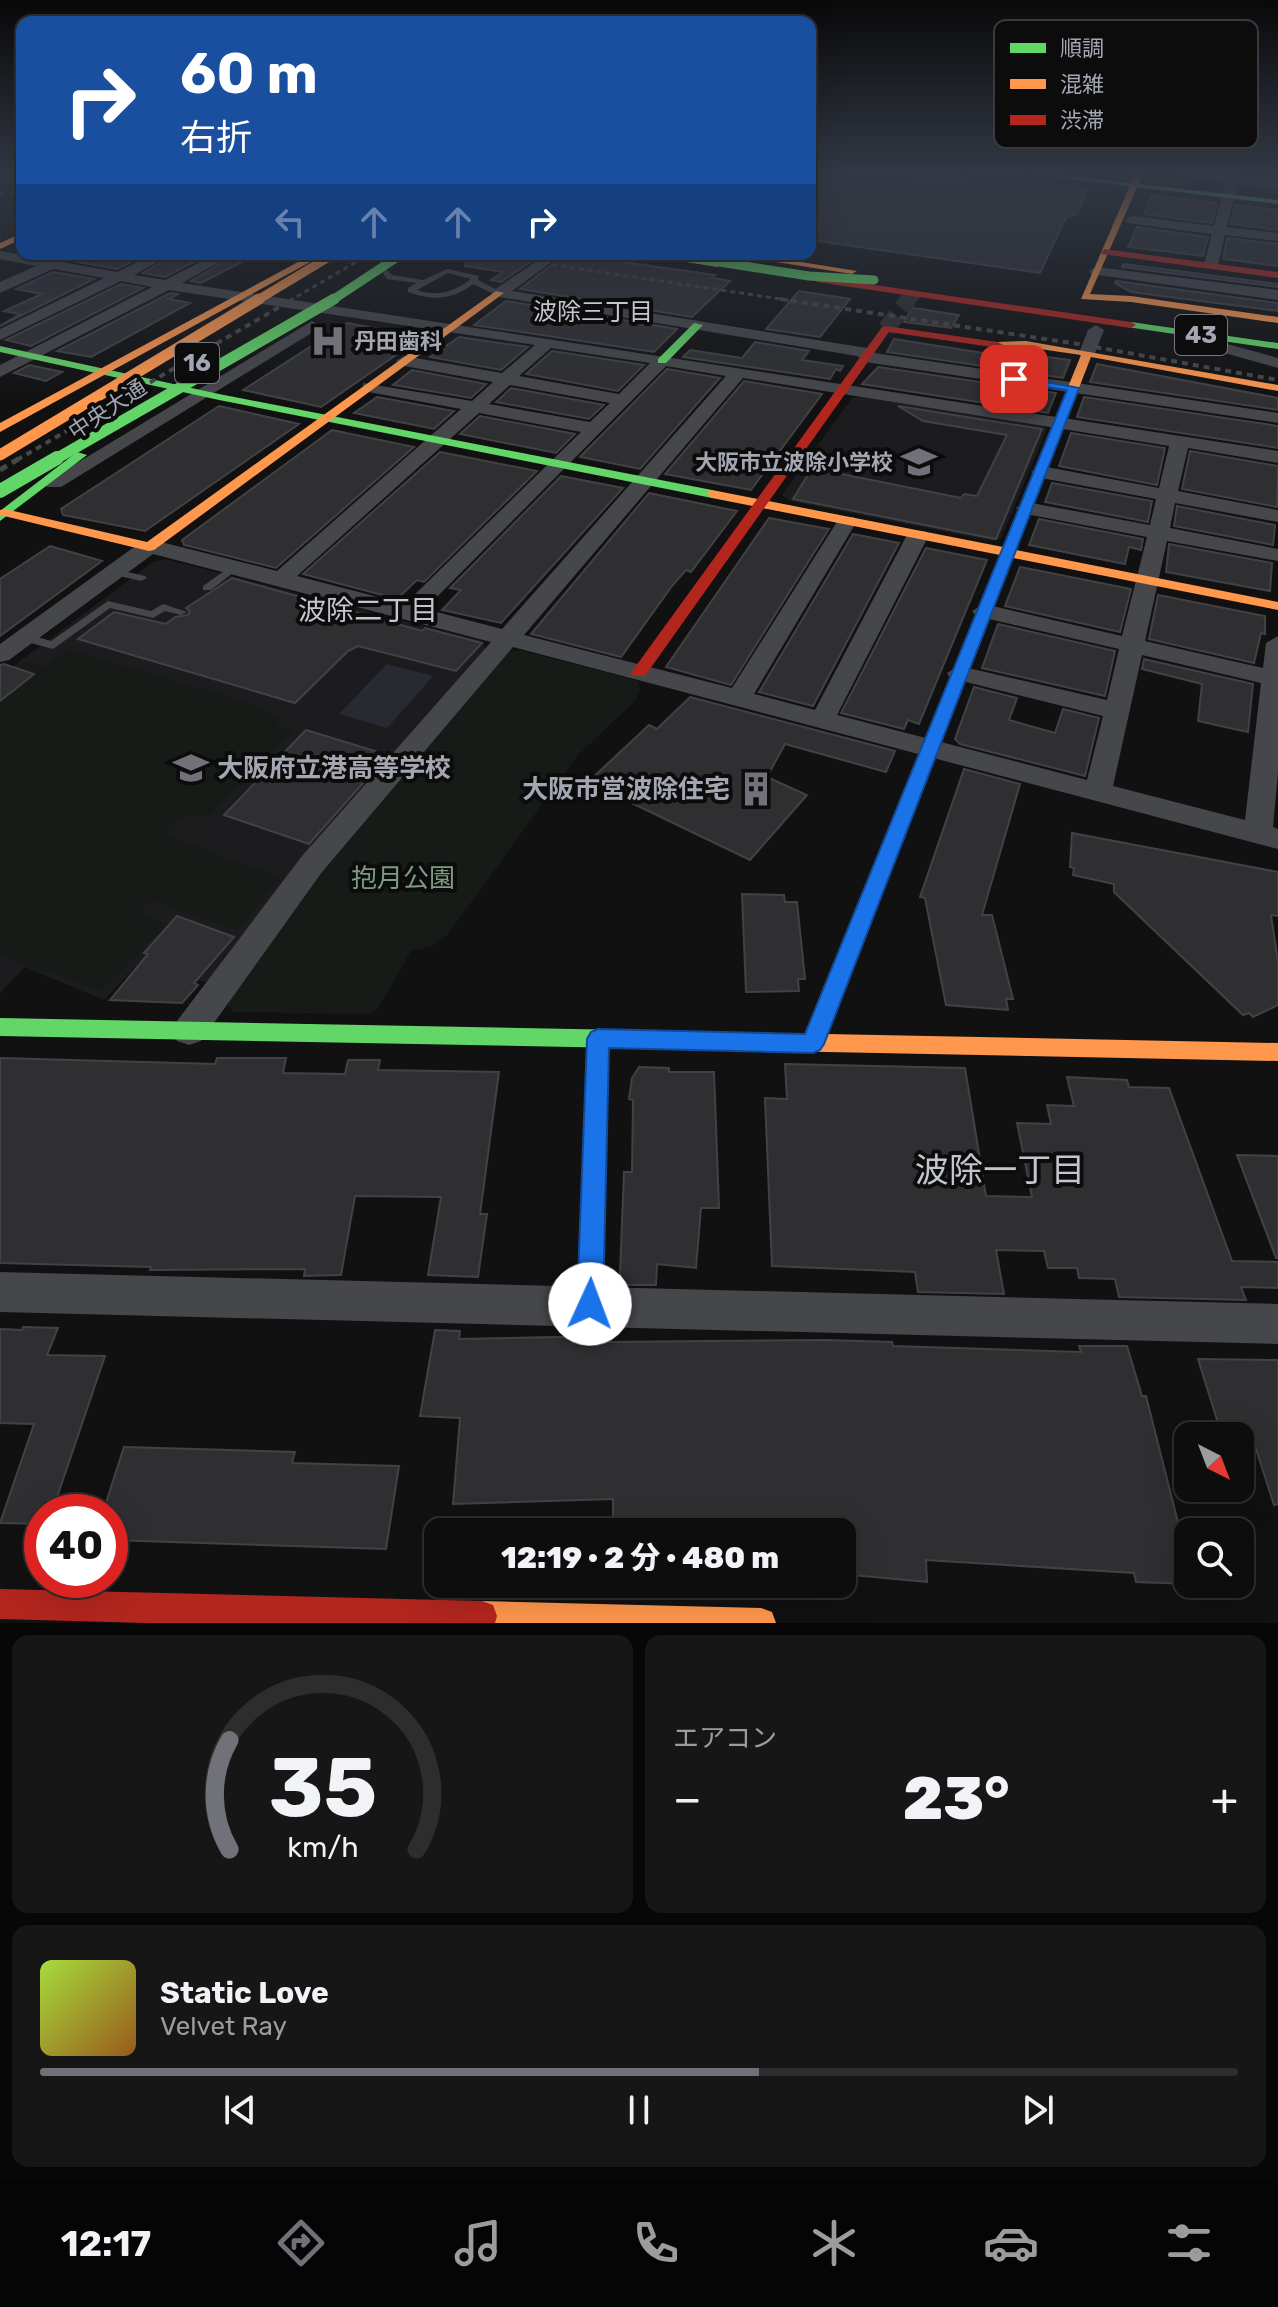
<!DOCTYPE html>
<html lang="ja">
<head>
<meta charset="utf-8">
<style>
  :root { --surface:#0d0d0e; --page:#161617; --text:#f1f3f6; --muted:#9a9c9e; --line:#2d2d2e; --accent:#717279 }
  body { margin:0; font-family:Rubik,"Noto Sans JP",sans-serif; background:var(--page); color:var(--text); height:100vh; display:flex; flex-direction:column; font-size:30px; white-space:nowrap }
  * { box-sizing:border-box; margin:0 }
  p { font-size:26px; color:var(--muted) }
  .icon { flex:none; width:44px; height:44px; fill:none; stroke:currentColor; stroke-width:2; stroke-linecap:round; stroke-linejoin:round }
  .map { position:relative; height:1623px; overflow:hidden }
  .drawer { display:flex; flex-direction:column; gap:12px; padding:12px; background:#070708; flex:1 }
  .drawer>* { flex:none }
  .banner { position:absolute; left:16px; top:16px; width:800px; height:244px; border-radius:16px; box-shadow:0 8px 32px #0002,0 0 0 2px var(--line); background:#1a4fa0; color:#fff; overflow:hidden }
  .needle { width:52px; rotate:138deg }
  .tools { position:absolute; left:1174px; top:1422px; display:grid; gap:16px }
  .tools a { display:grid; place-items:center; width:80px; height:80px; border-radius:16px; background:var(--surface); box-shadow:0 8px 32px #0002,0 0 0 2px var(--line); font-size:40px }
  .speed { position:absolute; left:24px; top:1494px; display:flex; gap:16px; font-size:40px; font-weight:700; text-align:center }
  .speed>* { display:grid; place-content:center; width:104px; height:104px; border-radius:50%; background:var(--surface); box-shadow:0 8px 32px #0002,0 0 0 2px var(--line); line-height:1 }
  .speed .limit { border:12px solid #d22; background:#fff; color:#111 }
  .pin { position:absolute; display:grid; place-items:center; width:68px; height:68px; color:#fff; margin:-34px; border-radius:16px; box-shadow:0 4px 12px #0006 }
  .me { position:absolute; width:88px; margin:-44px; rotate:2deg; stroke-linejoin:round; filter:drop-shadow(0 0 6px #0008) }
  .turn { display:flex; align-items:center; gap:28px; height:168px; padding:0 32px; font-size:36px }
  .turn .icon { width:104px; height:104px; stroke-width:2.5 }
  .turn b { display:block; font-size:56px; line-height:68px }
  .lanes { display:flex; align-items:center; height:76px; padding:0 32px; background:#0003; justify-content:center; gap:40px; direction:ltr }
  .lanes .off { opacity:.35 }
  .big { font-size:60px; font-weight:800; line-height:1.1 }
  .drawer .widget { flex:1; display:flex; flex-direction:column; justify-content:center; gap:12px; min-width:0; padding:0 28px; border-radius:16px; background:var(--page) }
  .drawer .dial { align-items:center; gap:0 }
  .dial svg { height:208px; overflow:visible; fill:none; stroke:var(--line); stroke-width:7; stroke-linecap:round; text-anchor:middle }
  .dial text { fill:var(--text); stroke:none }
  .song { display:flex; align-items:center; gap:24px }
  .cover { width:96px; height:96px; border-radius:12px; background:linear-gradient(135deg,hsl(80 70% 55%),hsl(30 70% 35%)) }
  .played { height:8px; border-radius:4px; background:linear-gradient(90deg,var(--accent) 60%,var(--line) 60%) }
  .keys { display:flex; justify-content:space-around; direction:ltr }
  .heat { display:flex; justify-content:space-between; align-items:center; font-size:44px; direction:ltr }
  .drawer .tiles { flex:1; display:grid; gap:12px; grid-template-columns:1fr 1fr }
  .widget:last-child { grid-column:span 2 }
  .trip { position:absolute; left:424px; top:1518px; width:432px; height:80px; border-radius:16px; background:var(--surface); box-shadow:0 8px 32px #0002,0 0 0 2px var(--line); font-weight:800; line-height:80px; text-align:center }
  .dock { display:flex; height:128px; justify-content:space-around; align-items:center; background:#050506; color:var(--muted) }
  .dock .icon { width:56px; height:56px }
  .dock .active { color:var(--accent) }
  .dock b { font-size:36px; color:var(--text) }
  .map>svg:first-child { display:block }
</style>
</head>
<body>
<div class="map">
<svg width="1278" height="1623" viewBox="0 0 1278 1623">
  <rect width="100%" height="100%" fill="#111112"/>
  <path fill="#1c1c1e" d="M862,397L1041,425L1047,429L1001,538L992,541L790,501L782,495L852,398Z
    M165,559L483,641L486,649L208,983L139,963L104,1000L25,967L0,993V676L153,562Z"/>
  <path fill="#171b18" d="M0,194L22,195V231L0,241Z
    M68,649L256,705L281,719L275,726L292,731L209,817H180L163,834L280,878L238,931L150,900L138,913L167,924L101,991L0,955V680L25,662L44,667Z
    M520,650L638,681L640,688L636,700L578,755L448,934L432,946L411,951L376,1011L369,1014L233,1012L225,1001L319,868L507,653Z"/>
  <path fill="#272b31" d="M387,664L433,676L387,728L339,714Z"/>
  <path fill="#2f2f32" stroke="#414245" stroke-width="2" d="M810,174L968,177L970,174H1021L1032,182L1088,188L1077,214L1066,217L1040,273L810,240Z
    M1152,195L1217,203L1212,223L1144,214Z
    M1235,205L1278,210V230L1231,224Z
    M1137,227L1208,237L1203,256L1128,247Z
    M1227,238L1278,244V266L1223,259Z
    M34,254H147L117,269Z
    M175,254H209L165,277L143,273Z
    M237,254H257L201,283L191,281Z
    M466,254H542L501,282L491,280L503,272L465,266Z
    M566,254L715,275L712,278L730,281L692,317L520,289Z
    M1124,264L1278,284V287L1122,267Z
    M53,272L94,279L0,326L20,314L4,311L42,294L16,289Z
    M1116,281L1278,303V311L1131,292L1115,283Z
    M121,284L143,288L31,346L6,340Z
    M799,291L850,299L820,337L766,329Z
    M170,293L178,294L169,299L190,303L91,357L57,351Z
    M506,301L677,329L654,352L474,325Z
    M912,308L920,309L959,315L951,328L904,322Z
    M347,323L422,337L321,407L243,390Z
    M459,337L528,347L501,370L430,357Z
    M894,339L996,355L1026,354L1070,360L1063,378L887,352Z
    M755,342L809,351L802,360L843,366L840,371L836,369L830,379L683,357L690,350L742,358Z
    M552,351L644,365L618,391L526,374Z
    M1097,364L1278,398V410L1090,382Z
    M29,365L62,372L46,381L14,373Z
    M878,367L1056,393L1048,413L862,384Z
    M667,369L720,378L640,469L580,457Z
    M412,370L486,384L471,398L393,385Z
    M744,381L822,394L751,490L665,474Z
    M511,388L604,405L589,419L496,402Z
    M377,397L454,411L434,429L354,413Z
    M1084,397L1278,426V448L1077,417Z
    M219,406L299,424L145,531L63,515L61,509Z
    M898,406L1042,429L996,539L793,499L812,468L961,498L964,494L977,496L1007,435L923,421Z
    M480,416L575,434L556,453L460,434Z
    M332,430L414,447L276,568L184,545L182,540Z
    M1071,433L1165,448L1157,485L1059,466Z
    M1190,451L1278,466L1277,507L1182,489Z
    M440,452L537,471L424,582L417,580L397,599L303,574Z
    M561,476L623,488L501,623L442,610L461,590L450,588Z
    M1052,483L1152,501L1148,522L1045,502Z
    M649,493L737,511L691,572L686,570L672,586L621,657L531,634Z
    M1177,506L1275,525L1273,545L1174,526Z
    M769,518L829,529L731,685L666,667Z
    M1039,519L1143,539L1141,550L1129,547L1125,564L1029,545Z
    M853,534L899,543L813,706L759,692Z
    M1169,544L1272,563L1270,591L1166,572Z
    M50,546L102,561L0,636V579Z
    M926,548L987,560L919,724L908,720L904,729L841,713Z
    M1020,567L1131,589L1120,632L1005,606Z
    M232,578L422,631L425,628L482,643L456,671L358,646L348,651L295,703L78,639L114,612L166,624L175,617L188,615L190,611L186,608Z
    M1158,595L1265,616V634L1261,633L1254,663L1149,639Z
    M998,624L1115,651L1105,696L982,668Z
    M1144,659L1253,684L1248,732L1198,721L1202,684L1142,669Z
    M4,664L34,674L0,701V665Z
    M974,687L1017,698L1009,720L1055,733L1063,709L1099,718L1085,776L960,744L955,739Z
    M690,697L895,751L886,772L785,744L767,777L807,795L750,860L588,782L649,725L657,729Z
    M306,730L388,755L309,844L224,815Z
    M964,769L1020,784L982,915H992L1013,999H1006L1008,1010L946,1005L925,898L920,897Z
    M1072,833L1278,872V916L1271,915L1278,962V1005L1253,1017L1249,1013L1243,1015L1114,892V884L1073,875L1074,868L1070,867Z
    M742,894L784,895L785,902H797L805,979H798L799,991L746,992Z
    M177,916L234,937L194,983L198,985L182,1003L110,1000L148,954L144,953Z
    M0,1058L215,1064L217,1058H286L283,1073L345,1074L348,1060H380L378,1070L499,1072L480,1214H487L478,1277L428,1275L441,1197L355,1196L341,1275L304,1276L305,1269L150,1270L151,1267L0,1263Z
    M785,1064L965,1068L986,1196L1032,1197L1017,1123L1051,1124L1047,1105L1074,1106L1067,1077L1127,1080L1129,1087L1169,1088L1232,1261L1278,1262V1288L1241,1287L1246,1300L1119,1297L1115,1279L1079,1278L1077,1268H1048L1044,1251L996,1250L1004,1294L918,1292L915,1272L772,1266L765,1098L787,1099Z
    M639,1067L669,1068V1072H714L719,1208H701L696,1268L657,1264L656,1285H626L620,1274L624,1172H632L633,1100L629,1099L632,1078Z
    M1237,1155L1278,1156V1258H1276Z
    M23,1327L58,1328L47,1355L105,1356L52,1512H42V1524L0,1523L34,1424L0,1423V1329L22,1330Z
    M435,1330L460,1331L459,1339L606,1336V1342L826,1340L892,1342L893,1346L1081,1352L1079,1346H1127L1142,1396H1146L1188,1562V1584L1136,1582L1134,1573L926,1560L927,1582L842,1574V1532H613V1499L453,1504L460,1418L420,1416Z
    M1198,1359L1278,1360V1504L1274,1505L1256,1449H1240V1436H1222Z
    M124,1447L295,1452L292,1463L399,1466L386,1549L110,1540V1512H103Z"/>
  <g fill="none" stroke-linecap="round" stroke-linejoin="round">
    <path stroke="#2e2f32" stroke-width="14" stroke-dasharray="14 7" stroke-linecap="butt" d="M908,301L914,293"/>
    <path stroke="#2e2f32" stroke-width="17" stroke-dasharray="17 9" stroke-linecap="butt" d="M886,329L909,299"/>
    <path fill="#46474b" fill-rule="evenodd" d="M385,268L392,275L423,280L447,269L479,276L478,280L503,293L496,295L473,284C453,300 432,301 408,292V288L417,283L387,279L381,270ZM448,273L471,279C454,292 437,297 417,290Z
      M234,564L239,567L238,569L211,590H203V586Z
      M115,569L145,576L147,578L141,581L111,574L109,572Z
      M108,601L151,611L163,604L187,612L181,615L165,611L153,618L110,608L53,649L20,640L18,637L24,633L51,641Z"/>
    <path fill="#46474b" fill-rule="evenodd" d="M6,174H22V176L0,184V176Z
      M1172,174H1239L1238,177L1278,181V189L1237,184L1227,227L1278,233V241L1225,235L1218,265L1211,269L1204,265L1212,234L1127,223L1125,220L1132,216L1214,226L1225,183Z
      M0,251L117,272L154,254H172L134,275L165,280L216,254H234L182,283L1278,451V463L1188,448L1178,491L1278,510V522L1175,503L1170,528L1278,549V561L1167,541L1145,641L1263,668L1266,643L1278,636V772L1273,827L1278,829V849L513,647L322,872L201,1041L189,1045L177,1041L172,1031L177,1021L302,856L491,642L153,554L9,660L0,662V644L141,542L165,543L277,571L461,409L363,391V383L472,401L493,382L404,366L396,361L404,356L502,373L535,345L169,290L0,377V365L152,287L121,281L0,340V329L104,278L53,269L0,293V282L36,266L0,259ZM551,348L650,363L619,394L519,376ZM666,366L726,376L502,629L425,609ZM743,378L1169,446L1159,488L1041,466L1031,472L1041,478L1156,499L1150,525L1026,502L1016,508L1026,514L1147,537L1122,636L984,604L972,611L976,616L1119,649L1107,700L959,666L947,673L950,678L1103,716L1087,780L837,715L929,535L925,531H911L907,535L815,710L754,694L857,521L854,517H840L732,688L524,635ZM510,385L610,403L590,422L489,404ZM479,413L581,432L405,604L297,576ZM1142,655L1261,683L1245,820L1113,786Z
      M547,254H563L512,291L867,348L875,353L1278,413V423L865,362L857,356L494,296V290Z
      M1096,267L1278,290V300L1091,274L1089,271Z
      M312,321L320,326L318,329L61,487H47L44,483Z
      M1096,325L1104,330L1095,353L1087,358L1081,357L1079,353L1088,330Z
      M1202,337L1278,358V368L1196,345L1194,342Z
      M0,1272L1278,1304V1344L0,1312Z"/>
    <path fill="#63d668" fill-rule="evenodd" d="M1028,174H1050L1278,200V204Z
      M1131,322L1278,343V349L1127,327V323Z
      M694,323L703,325L666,363H658V359Z
      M0,346L219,394L712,490L718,494L712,498L219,400L0,352Z
      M77,452L87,455L0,521V511Z
      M875,880L882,882L885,887L824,1044L821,1050L813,1053L805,1050L802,1044L865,887L868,882Z
      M0,1018L676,1031L684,1034L687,1040L684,1046L676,1049L0,1036Z"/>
    <path fill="#ff974d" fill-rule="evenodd" d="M1135,174H1143L1090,294L1131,296L1278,317V323L1131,302L1081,299Z
      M22,233V239L0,249V243Z
      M313,254L323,255L0,432V423Z
      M639,254H664L722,264L717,267Z
      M726,254H751L857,271L852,274Z
      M496,291L504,293L154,550L149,551L0,515V510L5,509L147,542Z
      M1026,341L1278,385V391L1091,357L1016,550L1278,602V610L1013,558L885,887L882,892H868L865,887L1000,555L712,498L706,494L712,490L1003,547L1081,355L1026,347L998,348L993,345L998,342Z
      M598,1030L606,1033L609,1039L603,1304L599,1313L590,1317L581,1313L577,1304L587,1039L590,1033Z
      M676,1031L1278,1043V1061L676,1049L668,1046L665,1040L668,1034Z
      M482,1601L761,1608L772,1612L776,1623H469L467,1616L471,1605Z"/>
    <path fill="#b3261e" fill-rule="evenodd" d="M1104,249L1278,272V278L1101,254Z
      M820,277L1131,322L1136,325L1131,328L817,282L815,280Z
      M886,326L998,342L1003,345L998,348L889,332L645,676H633L631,673L633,670L882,327Z
      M0,1589L482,1601L493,1605L497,1616L495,1623H147L0,1619Z"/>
    <path stroke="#464749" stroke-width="3" stroke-dasharray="5 4" stroke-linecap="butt" d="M0,193L22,194
      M481,254L794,301
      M289,301L370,254"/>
    <path stroke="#464749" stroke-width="4" stroke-dasharray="6 5" stroke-linecap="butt" d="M780,299L1078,344L1278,380
      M17,460L293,299"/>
    <path stroke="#464749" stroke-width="5" stroke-dasharray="8 6" stroke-linecap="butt" d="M0,470L20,458"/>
    <path stroke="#63d668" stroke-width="9" d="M667,254L809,276L874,280
      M331,301L402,254"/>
    <path stroke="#63d668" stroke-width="11" d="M54,460L334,299"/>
    <path stroke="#63d668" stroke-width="14" d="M0,491L57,458"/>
    <path stroke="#ff974d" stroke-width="9" d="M256,301L334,254"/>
    <path stroke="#ff974d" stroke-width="11" d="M0,455L259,299"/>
  </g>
  <linearGradient id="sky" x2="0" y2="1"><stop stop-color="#09090a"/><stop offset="0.43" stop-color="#323844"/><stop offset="1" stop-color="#323844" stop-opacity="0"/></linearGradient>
  <rect width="1278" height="401" fill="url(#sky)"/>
  <path fill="#1a73e8" stroke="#114b97" stroke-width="2" d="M1014,376L1079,388L824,1044L820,1050L813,1053L609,1048L603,1304L599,1313L590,1317L581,1313L577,1304L587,1039L591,1032L598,1029L805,1034L1067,390L1010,382Z"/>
  <defs>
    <g id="hospital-bare" transform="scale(2.76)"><path d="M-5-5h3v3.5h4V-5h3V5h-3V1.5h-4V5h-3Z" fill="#717279" stroke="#0c0c0d" stroke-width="2.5" paint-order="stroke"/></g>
    <g id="school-bare" transform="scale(2.76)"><path d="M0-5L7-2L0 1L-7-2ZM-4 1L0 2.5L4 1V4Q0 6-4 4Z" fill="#717279" stroke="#0c0c0d" stroke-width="2.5" paint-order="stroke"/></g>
    <g id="building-bare" transform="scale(2.76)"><path d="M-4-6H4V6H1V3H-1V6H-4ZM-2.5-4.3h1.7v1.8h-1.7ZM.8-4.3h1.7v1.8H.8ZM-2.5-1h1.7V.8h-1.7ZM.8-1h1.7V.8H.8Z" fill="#717279" stroke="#0c0c0d" stroke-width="2.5" paint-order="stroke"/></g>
  </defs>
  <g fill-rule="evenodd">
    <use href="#hospital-bare" x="328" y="341"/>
    <use href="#school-bare" x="919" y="462"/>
    <use href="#school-bare" x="191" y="768"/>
    <use href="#building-bare" x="756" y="789"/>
  </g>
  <g text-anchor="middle" stroke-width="8" stroke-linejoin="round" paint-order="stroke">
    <g font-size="22" font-weight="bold" fill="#a4a6b1" stroke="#0c0c0d" text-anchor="start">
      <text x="354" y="349">丹田歯科</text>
      <text x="893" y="470" text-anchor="end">大阪市立波除小学校</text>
    </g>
    <g font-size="22" fill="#a4a6b1" stroke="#0c0c0d">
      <text transform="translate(107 409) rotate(-34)" y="8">中央大通</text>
    </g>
    <g font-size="24" fill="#c4c6ce" stroke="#0c0c0d">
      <text x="593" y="320">波除三丁目</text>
    </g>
    <g fill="#0c0c0d" stroke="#767880" stroke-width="2">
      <rect x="1175" y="315" width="52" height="40" rx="6"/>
      <rect x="175" y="343" width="44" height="40" rx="6"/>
    </g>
    <g font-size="24" font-weight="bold" fill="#a4a6b1">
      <text x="1201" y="343">43</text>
      <text x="197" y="371">16</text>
    </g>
    <g font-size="26" font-weight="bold" fill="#a4a6b1" stroke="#0c0c0d" text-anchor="start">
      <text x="217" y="777">大阪府立港高等学校</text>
      <text x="730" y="798" text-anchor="end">大阪市営波除住宅</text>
    </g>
    <g font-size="26" fill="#7d9a83" stroke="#0c0c0d">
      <text x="403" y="887">抱月公園</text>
    </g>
    <g font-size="28" fill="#c4c6ce" stroke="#0c0c0d">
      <text x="368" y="620">波除二丁目</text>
    </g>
    <g font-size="34" fill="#c4c6ce" stroke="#0c0c0d">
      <text x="1000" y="1182">波除一丁目</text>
    </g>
  </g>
  <rect x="994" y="20" width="264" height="128" rx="12" fill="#0c0c0d" stroke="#3a3a3e" stroke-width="2"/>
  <rect x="1010" y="43" width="36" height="10" fill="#63d668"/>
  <rect x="1010" y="79" width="36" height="10" fill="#ff974d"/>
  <rect x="1010" y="115" width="36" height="10" fill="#b3261e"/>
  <g font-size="22" fill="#a4a6b1">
    <text x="1060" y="56">順調</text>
    <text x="1060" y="92">混雑</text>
    <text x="1060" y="128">渋滞</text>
  </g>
</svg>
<div class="tools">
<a><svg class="needle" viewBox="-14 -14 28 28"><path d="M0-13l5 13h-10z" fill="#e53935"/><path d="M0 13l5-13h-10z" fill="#9a9c9e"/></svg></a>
<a><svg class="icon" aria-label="search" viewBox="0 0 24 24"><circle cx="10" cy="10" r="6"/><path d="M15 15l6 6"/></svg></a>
</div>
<div class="speed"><div class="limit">40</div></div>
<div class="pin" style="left:1014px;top:379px;background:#d93025"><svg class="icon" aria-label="arrive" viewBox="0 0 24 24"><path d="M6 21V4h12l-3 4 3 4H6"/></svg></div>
<svg class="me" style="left:590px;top:1304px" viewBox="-20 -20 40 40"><circle r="19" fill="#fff"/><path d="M0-13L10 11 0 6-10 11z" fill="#1a73e8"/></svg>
<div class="trip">12:19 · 2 分 · 480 m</div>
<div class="banner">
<div class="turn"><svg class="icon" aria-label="right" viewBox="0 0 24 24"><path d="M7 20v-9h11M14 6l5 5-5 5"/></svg><div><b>60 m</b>右折</div></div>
<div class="lanes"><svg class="icon off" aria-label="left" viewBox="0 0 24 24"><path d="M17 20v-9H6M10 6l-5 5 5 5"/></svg><svg class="icon off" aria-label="ahead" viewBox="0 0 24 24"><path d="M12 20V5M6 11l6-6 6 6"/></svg><svg class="icon off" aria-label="ahead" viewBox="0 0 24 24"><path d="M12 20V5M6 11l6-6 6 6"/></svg><svg class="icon" aria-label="right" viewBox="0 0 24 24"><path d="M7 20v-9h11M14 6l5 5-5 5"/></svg></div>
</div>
</div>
<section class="drawer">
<div class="tiles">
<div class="widget dial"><svg viewBox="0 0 100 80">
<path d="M14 69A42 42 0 1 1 86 69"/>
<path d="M14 69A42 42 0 0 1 14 27" stroke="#717279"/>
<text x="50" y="56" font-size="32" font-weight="700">35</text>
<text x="50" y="72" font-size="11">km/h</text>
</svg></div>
<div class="widget"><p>エアコン</p>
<div class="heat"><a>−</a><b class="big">23°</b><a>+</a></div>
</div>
<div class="widget">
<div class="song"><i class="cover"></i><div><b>Static Love</b><p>Velvet Ray</p></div></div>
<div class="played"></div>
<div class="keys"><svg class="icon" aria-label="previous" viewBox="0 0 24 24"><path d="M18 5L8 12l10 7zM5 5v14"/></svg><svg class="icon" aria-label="pause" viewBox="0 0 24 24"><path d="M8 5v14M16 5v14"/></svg><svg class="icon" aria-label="next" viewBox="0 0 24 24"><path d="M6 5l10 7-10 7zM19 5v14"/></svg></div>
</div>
</div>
</section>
<nav class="dock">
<b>12:17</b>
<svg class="icon active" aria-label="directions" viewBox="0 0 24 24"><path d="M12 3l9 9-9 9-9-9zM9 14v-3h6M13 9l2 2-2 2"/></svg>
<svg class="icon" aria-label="music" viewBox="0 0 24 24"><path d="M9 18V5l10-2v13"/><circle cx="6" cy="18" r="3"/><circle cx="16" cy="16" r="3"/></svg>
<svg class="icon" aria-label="phone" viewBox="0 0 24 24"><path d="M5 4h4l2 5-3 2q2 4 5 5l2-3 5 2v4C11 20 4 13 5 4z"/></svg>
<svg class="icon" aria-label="climate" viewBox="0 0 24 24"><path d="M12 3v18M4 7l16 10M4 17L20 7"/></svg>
<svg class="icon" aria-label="car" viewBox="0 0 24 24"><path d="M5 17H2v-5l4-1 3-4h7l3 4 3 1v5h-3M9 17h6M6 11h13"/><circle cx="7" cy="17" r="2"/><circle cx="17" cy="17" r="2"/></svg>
<svg class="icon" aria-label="filters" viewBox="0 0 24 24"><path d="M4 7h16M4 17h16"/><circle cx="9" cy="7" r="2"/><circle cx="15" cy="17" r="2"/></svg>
</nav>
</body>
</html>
